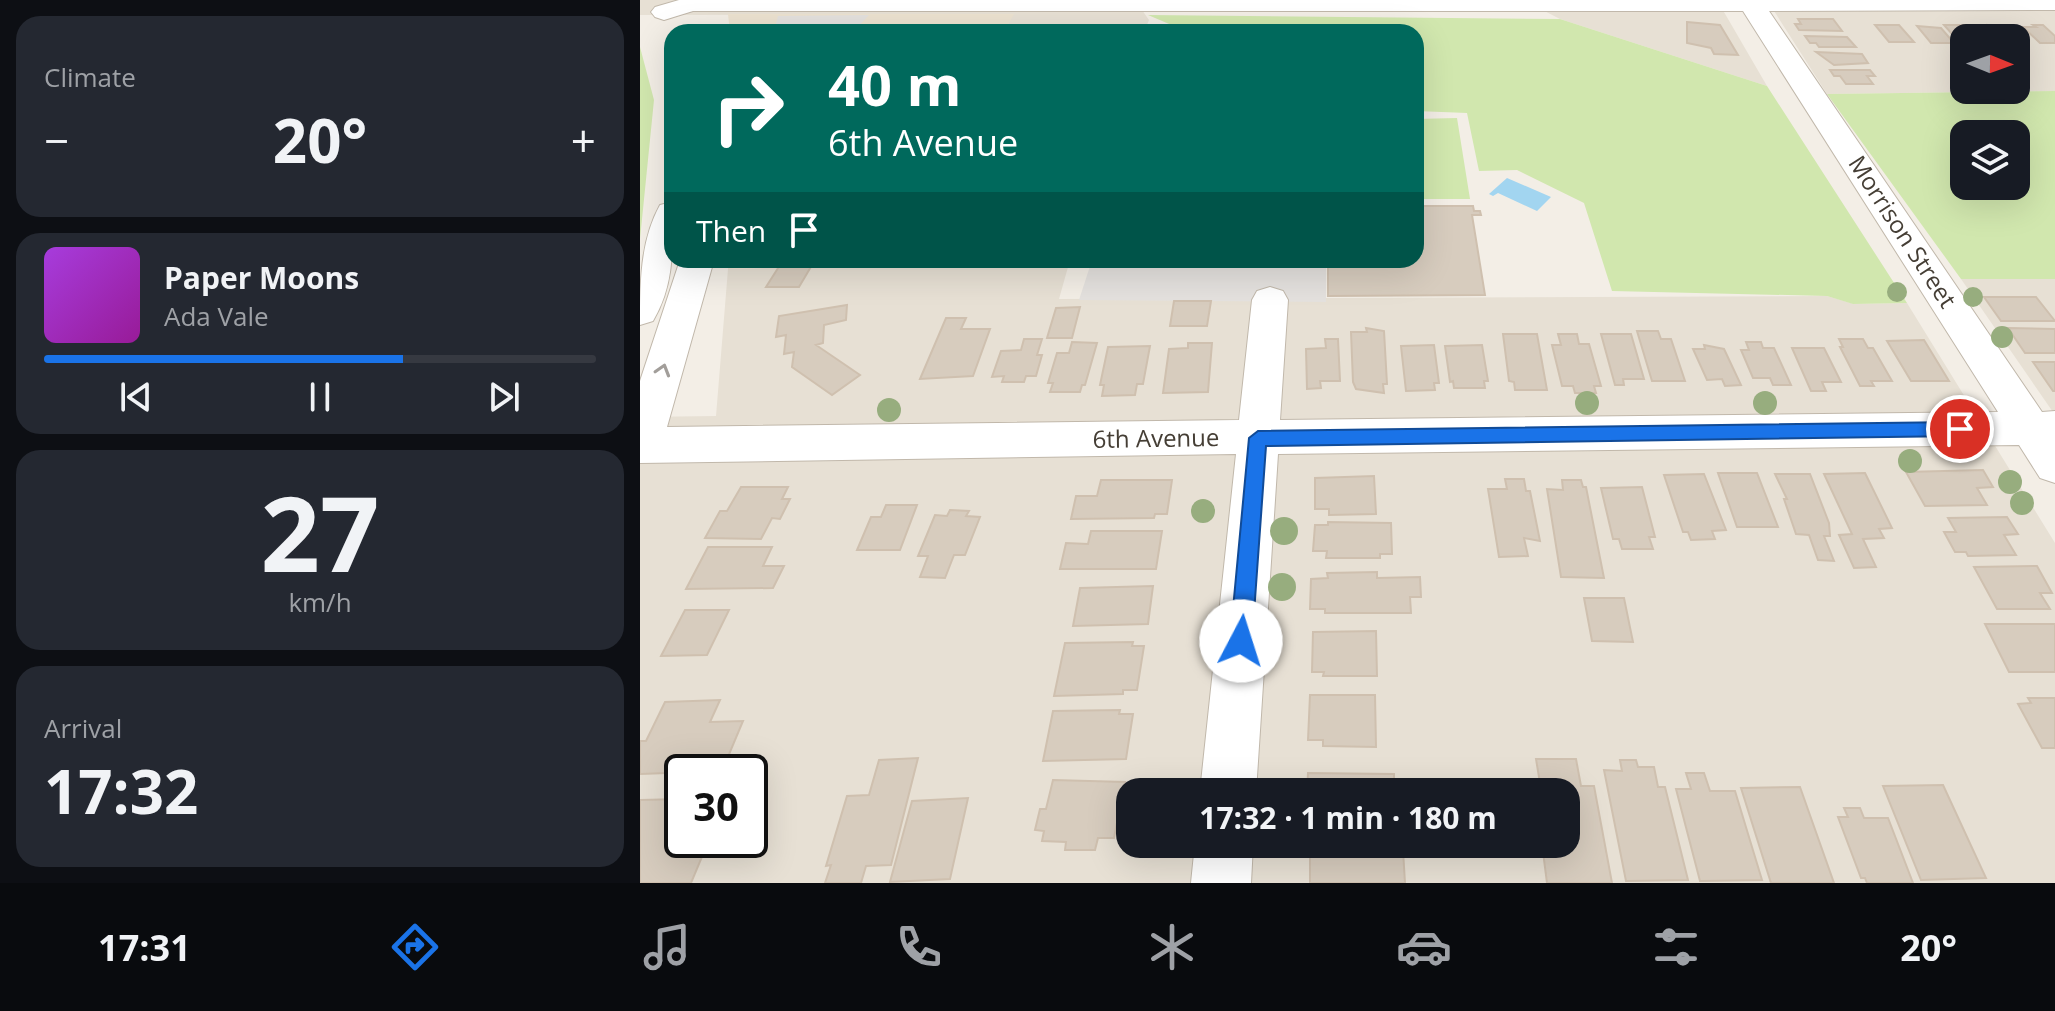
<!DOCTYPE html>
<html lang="en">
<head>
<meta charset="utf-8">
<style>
  :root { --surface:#171b24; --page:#242831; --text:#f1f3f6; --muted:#9ea1a6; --line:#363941; --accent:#1a73e8 }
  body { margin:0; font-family:"Open Sans",sans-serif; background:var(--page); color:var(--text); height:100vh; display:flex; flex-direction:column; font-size:30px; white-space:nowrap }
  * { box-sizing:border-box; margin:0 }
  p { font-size:26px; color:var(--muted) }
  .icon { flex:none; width:44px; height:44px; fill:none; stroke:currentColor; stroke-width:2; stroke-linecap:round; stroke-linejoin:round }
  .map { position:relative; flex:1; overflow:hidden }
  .panel { display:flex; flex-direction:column; gap:16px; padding:16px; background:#0d0f14; width:640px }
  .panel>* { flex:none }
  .top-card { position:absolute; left:24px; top:24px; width:760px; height:244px; border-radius:24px; box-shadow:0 8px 32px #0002; background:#00695c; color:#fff; overflow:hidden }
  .needle { width:52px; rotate:91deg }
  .tools { position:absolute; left:1310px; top:24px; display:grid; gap:16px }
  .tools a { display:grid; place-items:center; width:80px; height:80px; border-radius:16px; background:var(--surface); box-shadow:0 8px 32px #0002; font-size:40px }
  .speed { position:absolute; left:24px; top:754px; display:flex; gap:16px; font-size:40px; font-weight:700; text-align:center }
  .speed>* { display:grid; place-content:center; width:104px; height:104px; border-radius:50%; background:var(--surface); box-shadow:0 8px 32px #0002; line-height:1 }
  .speed .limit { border:4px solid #111; border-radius:12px; background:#fff; color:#111 }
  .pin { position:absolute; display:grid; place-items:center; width:68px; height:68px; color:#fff; margin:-34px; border:4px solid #fff; border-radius:50%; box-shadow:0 2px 8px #0007 }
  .me { position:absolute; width:88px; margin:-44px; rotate:5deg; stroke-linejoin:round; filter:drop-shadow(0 0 6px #0008) }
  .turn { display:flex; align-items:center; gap:28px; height:168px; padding:0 32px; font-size:36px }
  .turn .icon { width:104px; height:104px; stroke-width:2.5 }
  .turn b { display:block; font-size:56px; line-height:68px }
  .then { display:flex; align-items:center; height:76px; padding:0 32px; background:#0003; gap:16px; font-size:30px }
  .big { font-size:60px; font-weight:700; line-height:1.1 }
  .panel .tile { flex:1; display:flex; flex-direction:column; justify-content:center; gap:12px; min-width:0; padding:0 28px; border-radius:24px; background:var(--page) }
  .panel .dial { align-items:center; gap:0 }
  .dial b { font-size:104px; line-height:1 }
  .song { display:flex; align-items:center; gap:24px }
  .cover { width:96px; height:96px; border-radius:12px; background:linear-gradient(135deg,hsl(280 70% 55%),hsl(300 70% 35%)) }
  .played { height:8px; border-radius:4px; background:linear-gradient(90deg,var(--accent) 65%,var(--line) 65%) }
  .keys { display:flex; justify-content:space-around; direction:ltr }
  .heat { display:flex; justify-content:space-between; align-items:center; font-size:44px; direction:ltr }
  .trip { position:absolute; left:476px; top:778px; width:464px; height:80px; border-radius:24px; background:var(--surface); box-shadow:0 8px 32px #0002; font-weight:700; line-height:80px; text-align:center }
  .menu { display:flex; height:128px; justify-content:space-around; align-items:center; background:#090b0e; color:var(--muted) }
  .menu .icon { width:56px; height:56px }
  .menu .active { color:var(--accent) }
  .menu b { font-size:36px; color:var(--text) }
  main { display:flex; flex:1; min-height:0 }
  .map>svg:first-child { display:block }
</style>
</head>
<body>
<main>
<section class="panel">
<div class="tile"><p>Climate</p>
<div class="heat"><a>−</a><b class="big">20°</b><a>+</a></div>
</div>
<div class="tile">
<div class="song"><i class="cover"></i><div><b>Paper Moons</b><p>Ada Vale</p></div></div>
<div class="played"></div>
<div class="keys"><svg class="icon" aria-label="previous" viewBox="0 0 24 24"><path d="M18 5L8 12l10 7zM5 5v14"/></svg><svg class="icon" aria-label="pause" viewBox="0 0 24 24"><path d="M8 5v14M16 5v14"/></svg><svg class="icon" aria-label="next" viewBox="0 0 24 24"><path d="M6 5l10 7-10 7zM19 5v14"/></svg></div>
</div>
<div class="tile dial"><b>27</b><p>km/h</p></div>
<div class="tile"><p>Arrival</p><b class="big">17:32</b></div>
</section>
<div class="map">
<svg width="1415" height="883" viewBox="0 0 1415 883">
  <rect width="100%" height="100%" fill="#f3eee6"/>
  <path fill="#e7e0d4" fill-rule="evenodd" d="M0,0H495L509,20L504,32H364L373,14L0,15Z
    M883,0H1077L1127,86L920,19Z
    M1127,0H1415V91L1187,94ZM1324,38H1376V90H1324Z
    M430,260L419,299L1187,296L1214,304L1267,303L1415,543V883H0V417L76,416L88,269ZM42,772H110V840H42ZM490,792H926V844H490Z
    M1321,279H1415V415Z"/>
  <path fill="#ece2d0" d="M88,14H374L364,32H90Z
    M88,260H415L88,269Z"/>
  <path fill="#d1e7ae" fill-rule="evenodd" d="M508,15L920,19L1127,86L1267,303L1213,304L1187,296L972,291L944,203L877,170L839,171L827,113L776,111V32H548Z
    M0,47L14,100L0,239Z
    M1415,91V279H1321L1187,94ZM1376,134V186H1324V134Z
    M817,118L830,199H776V119Z"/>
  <path fill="#e4e1de" d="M229,15L213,32H134L138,16Z
    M452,260H686V302L439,300Z"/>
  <path fill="#a2d5f0" d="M867,178L911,197L897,211L858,193L853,196L849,194Z"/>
  <path fill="#d7ccbe" stroke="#cfc0af" stroke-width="2" d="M1158,19H1193L1202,31L1159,30L1155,24H1161Z
    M1047,22L1080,25L1098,55L1074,54L1071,48L1047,43Z
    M1235,25H1259L1274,42H1249Z
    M1304,25H1330L1343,38H1324V42L1320,43Z
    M1348,25L1364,27L1375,38H1353L1343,28H1350Z
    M1393,25H1403L1415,36V43H1400L1383,27H1396Z
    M1277,26L1301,28L1314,43H1291Z
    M1165,36L1207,37L1216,47H1179L1176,43H1170Z
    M1176,52L1222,54L1228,63L1194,65Z
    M1190,70H1230L1235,76H1227L1233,84H1206L1200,76H1194Z
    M776,206H833L834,211H840L841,215H832L845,295L688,296V260H776Z
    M140,265H172L159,287H126Z
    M1344,297H1396L1415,321H1361Z
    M534,301H571L567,326H530Z
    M207,305L206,320L184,325L183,343L176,345L220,375L192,395L152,367L154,352L144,354L146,335L136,337L139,316Z
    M440,307L432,338H407L416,308Z
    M306,318H326L321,329H350L333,376L280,379Z
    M726,328L744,331L747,384H743L744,393L716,389L713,382L711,332H727Z
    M1368,328L1415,329V353H1385Z
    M997,331H1018L1021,339H1031L1045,381H1012Z
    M863,334H897L907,390H875L874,382L869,381Z
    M918,334H937L939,344H949L961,386H954L956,393H935L933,386H922L912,345H921Z
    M961,334H991L1004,379H983L984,385H975Z
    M384,339H402L397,355H402L396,376H386L384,382H362L364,376L352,377L361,351L381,350Z
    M685,339H698L700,381H680L681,388L667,389L666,349L686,348Z
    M1199,339H1223L1228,348H1233L1252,381H1231L1234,386H1220L1200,347H1203Z
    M1284,340L1309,381H1271L1247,341Z
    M432,342L457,343L445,385H442L440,392H410L413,383H408L417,353H429Z
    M1106,342H1121L1123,348H1134L1151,385H1133L1130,378H1113L1101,350H1109Z
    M548,343H572L568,392L523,393L529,349L548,348Z
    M794,345L799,383H794L795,390L766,391L761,346Z
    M842,345L848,381H844L845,388H814L813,381L810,382L805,346Z
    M1064,345L1084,349L1101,385L1085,386L1082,379L1067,380L1053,349H1065Z
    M510,346L503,384H497L495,395L462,396L464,385H460L468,347Z
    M1152,348H1184L1201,382H1182L1186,391H1171Z
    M1393,362H1415V391H1413Z
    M1343,470L1353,487L1337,488L1347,505L1285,506L1266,472Z
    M1078,473H1117L1138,527H1097Z
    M1225,473L1252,528L1239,529L1244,538L1223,539L1236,567L1214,568L1199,535L1212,534L1184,474Z
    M1064,474L1086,530L1072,531L1075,539L1051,540L1048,532H1043L1024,475Z
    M1135,474H1170L1189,523L1190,536H1184L1194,561L1178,560L1169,535L1156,534L1144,499H1147Z
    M734,476L736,514L689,515V509H675V478Z
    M865,479H884L886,491H890L900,541L884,538L888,556L859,557L848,489H867Z
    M461,480H532L527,514H515L514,518L431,519L436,496H457Z
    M922,480H941L943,487H946L964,578L921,577L907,489L923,490Z
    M101,487H148L142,499H150L140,519L132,518L121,539L65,538L80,511H87Z
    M1002,487L1015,537H1009L1013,549H982L979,539H973L961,488Z
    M246,505H277L260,550H217L231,517H241Z
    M310,510L329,511L326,516L340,517L325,555H314L305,578L280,577L288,556H278L295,515L307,516Z
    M1367,517L1378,534L1364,535L1376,555L1328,556L1326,552H1315L1304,532H1316L1308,518Z
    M688,522L751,523L752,554H740V558H686L687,551H673L675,525H688Z
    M451,531H522L516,569H420L426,543L448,544Z
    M68,547H132L123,566H144L133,588L46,589Z
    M1397,566L1412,593H1400L1410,609H1357L1334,567Z
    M737,572V578L780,577L781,597H770L771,613H685V609H670L671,579L688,578L687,573Z
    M513,586L508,624L433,626L440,588Z
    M944,598H984L993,642L952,641Z
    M45,610H89L67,655L21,656Z
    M1345,624H1415V672H1369Z
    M736,631L737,676H683L684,672H672L673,632Z
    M493,642L492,646H504L497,690H483V694L414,696L425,643Z
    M670,695H735L736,747L683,746V740H668Z
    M1388,698H1415V748H1402L1378,704L1391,703Z
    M80,700L70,722L103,721L82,771L0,774V741H6L25,702Z
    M480,710L479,714H493L486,759L403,761L413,711Z
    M278,758L251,865L226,866L221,883H185L191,865L186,866L207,796L229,795L239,760Z
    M896,759H936L941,786H954L972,883H907L902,844H926V792H894L901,789Z
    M980,760H996L998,767H1014L1018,787H1025L1048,880L986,881L964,770L982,771Z
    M668,773L754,774V792H667Z
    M1046,773H1064L1070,791H1095L1122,880L1060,881L1036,789H1051Z
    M413,780L485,782L474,838H458L455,850H425L426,842L402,841L404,831L395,830L400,809H406Z
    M1303,785L1346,878L1281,880L1243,786Z
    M1160,787L1194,883H1131L1101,788Z
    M328,798L310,879L250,882L272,801Z
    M42,799V840H69L51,883H0V800Z
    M1204,808H1220L1224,818H1248L1273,883H1227L1225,878H1221L1198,817H1208Z
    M763,850L765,883H670V854Z"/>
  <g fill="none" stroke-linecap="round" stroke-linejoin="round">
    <g stroke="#c1b8ab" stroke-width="2">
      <path id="minor" d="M39,0H1415V10L1129,11L1402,412L1415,411V483L1400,478L1379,445L638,454L616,792H560L596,454L0,463V381L40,260H74L27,427L599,420L612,300L617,291L630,287L643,291L648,300L640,420L1358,412L1103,11H53L24,20L15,17L11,12L15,7Z
        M32,202C32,245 36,282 13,321L0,325C0,284 0,241 20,205Z
        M555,844H613L611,883H551Z"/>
    </g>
    <use href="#minor" fill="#fff" fill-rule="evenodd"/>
  </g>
  <g fill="#97ad7e">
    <circle cx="1257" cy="292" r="10"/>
    <circle cx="1333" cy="297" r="10"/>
    <circle cx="1362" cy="337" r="11"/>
    <circle cx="947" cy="403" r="12"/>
    <circle cx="1125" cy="403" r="12"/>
    <circle cx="249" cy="410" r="12"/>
    <circle cx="1270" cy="461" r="12"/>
    <circle cx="1370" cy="482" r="12"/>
    <circle cx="1382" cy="503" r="12"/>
    <circle cx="563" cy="511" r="12"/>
    <circle cx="644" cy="531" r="14"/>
    <circle cx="642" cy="587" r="14"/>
  </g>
  <defs><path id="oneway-chevron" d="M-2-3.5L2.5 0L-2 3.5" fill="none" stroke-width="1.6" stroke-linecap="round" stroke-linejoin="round" transform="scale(2)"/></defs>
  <use stroke="#a29e9a" href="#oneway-chevron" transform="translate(23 370) rotate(-73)"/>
  <path fill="#1a73e8" stroke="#114b97" stroke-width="2" d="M1320,422L1329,429L1320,436L626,446L612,641L608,649L601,652L593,649L590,641L609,438L618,431Z"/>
  <g text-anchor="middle" stroke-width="6" stroke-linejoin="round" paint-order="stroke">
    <g font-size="24" fill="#453e35" stroke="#fff">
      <text transform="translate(1262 232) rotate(57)" y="8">Morrison Street</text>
      <text transform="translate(516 439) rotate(-1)" y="8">6th Avenue</text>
    </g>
  </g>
</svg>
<div class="tools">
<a><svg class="needle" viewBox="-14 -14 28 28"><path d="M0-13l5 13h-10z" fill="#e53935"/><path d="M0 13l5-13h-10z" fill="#9ea1a6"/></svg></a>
<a><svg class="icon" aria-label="layers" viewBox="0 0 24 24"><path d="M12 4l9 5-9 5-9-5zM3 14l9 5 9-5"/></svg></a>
</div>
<div class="speed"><div class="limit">30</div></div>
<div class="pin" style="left:1320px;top:429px;background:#d93025"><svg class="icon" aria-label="arrive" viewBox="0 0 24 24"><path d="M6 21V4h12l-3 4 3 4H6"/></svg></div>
<svg class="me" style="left:601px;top:641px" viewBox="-20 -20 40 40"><circle r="19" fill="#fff"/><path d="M0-13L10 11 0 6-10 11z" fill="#1a73e8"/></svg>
<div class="trip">17:32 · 1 min · 180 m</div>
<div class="top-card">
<div class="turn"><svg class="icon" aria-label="right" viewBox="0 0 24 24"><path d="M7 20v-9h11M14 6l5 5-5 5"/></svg><div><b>40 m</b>6th Avenue</div></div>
<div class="then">Then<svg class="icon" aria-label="arrive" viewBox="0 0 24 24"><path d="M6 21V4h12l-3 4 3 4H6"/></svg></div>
</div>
</div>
</main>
<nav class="menu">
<b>17:31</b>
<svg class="icon active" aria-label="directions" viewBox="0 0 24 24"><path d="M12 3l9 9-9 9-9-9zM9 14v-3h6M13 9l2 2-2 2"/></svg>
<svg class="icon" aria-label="music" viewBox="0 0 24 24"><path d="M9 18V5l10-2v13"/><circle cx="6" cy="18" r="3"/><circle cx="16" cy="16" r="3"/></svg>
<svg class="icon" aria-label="phone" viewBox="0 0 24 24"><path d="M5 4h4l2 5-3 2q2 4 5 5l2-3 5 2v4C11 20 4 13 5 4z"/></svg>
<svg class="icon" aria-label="climate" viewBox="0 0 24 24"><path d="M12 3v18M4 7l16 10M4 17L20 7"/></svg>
<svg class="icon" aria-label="car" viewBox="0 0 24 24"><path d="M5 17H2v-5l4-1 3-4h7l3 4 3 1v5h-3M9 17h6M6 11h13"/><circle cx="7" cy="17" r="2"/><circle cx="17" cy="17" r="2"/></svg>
<svg class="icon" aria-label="filters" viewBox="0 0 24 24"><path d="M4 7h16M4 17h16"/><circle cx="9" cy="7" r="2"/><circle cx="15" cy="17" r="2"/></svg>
<b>20°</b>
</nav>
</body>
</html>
